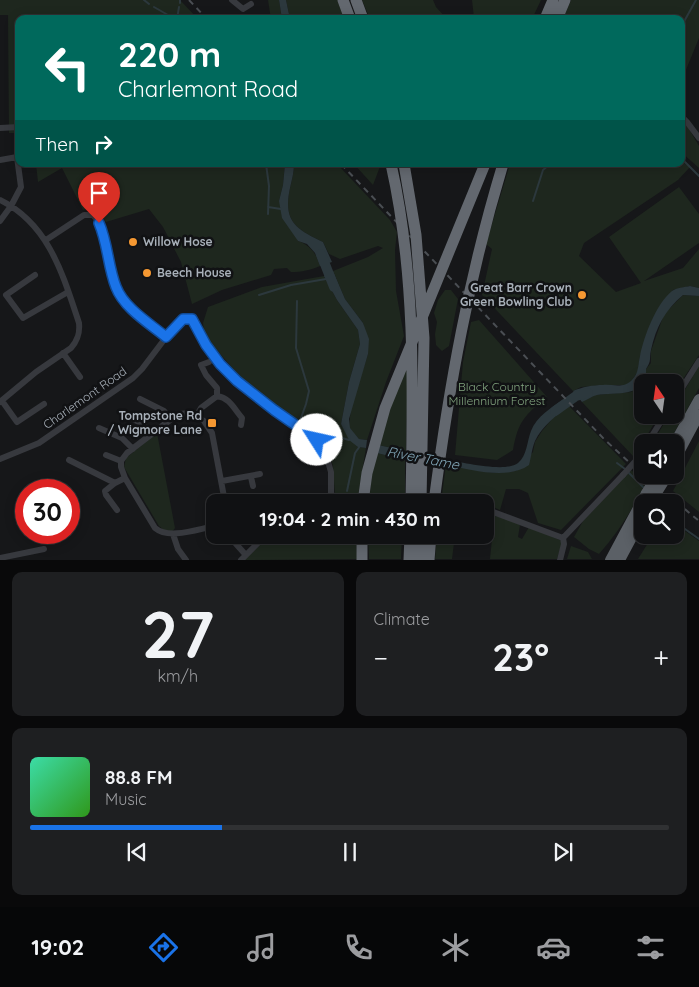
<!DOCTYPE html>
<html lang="en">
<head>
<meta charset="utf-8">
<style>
  :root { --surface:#101113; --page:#1e1f21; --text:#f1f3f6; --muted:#9c9da0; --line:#303133; --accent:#1a73e8 }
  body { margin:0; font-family:Quicksand,sans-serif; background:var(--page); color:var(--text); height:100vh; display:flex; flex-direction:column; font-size:19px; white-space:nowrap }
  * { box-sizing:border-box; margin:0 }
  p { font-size:16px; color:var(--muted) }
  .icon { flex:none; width:28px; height:28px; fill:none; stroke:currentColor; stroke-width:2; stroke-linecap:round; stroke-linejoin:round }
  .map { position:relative; height:560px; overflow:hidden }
  .panel { display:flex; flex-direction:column; gap:12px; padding:12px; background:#09090a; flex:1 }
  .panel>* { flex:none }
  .guide { position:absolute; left:15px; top:15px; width:670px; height:152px; border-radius:10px; box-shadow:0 2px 12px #0003,0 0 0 1px var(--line); background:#00695c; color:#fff; overflow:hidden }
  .needle { width:32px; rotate:347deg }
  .tools { position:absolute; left:634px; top:374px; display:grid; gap:10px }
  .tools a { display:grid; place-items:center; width:50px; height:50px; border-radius:10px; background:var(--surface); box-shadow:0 2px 12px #0003,0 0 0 1px var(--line); font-size:25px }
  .speed { position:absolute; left:15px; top:479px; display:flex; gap:10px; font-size:25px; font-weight:700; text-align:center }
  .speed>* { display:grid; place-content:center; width:65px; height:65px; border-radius:50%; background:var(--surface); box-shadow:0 2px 12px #0003,0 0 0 1px var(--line); line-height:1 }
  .speed .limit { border:8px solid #d22; background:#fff; color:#111 }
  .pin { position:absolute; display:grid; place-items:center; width:42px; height:42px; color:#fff; margin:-51px -21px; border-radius:50% 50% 50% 0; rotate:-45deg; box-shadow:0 0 5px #0007 }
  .pin .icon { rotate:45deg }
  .me { position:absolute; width:55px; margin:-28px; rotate:305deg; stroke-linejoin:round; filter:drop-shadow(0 0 4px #0008) }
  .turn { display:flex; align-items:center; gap:18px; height:105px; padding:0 20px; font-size:22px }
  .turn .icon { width:65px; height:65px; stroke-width:2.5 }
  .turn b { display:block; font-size:35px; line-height:42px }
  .then { display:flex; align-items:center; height:48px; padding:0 20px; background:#0003; gap:10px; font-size:19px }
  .big { font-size:38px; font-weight:800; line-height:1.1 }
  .panel .tile { flex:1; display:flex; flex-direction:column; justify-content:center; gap:8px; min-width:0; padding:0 18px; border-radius:10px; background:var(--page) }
  .panel .dial { align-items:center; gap:0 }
  .dial b { font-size:65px; line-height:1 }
  .song { display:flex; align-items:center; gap:15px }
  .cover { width:60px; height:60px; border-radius:8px; background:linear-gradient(135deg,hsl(160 70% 55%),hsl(110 70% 35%)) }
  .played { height:5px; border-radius:2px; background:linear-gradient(90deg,var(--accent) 30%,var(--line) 30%) }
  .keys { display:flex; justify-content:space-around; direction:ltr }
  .heat { display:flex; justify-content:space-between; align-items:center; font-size:28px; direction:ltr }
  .panel .tiles { flex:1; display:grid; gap:12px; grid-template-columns:1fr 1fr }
  .tile:last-child { grid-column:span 2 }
  .trip { position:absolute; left:206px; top:494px; width:288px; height:50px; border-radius:10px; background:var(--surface); box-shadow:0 2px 12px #0003,0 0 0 1px var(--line); font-weight:800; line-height:50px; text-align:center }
  .tabs { display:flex; height:80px; justify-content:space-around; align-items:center; background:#060708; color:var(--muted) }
  .tabs .icon { width:35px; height:35px }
  .tabs .active { color:var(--accent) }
  .tabs b { font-size:22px; color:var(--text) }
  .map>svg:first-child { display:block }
</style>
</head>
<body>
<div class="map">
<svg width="699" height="560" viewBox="0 0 699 560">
  <rect width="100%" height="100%" fill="#161719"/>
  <path fill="#1e271e" d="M0,0H180L198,19H19V133H9L8,15H0Z
    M268,0H279L282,19H271Z
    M286,0H339L346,19H290Z
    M362,0H433L436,7L447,19H370Z
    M472,0H541L532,19L474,18Z
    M571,0H699V38L681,82V19H563Z
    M681,120L686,124L699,146V168L681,152Z
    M681,161L690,167L678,180L584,243L579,256L616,292L641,283L609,237L679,187L699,214V243L644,281L683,268L699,249V288L690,286L673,290L640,356L638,370L633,380L626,385H604L581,387L573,391L482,295L492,249L486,244L510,164H681Z
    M36,164H285L283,185L279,201L298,241C311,246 316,253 320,266C310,270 302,272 291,272L287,268L274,269L271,275L222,290L192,304L181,262L163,227L149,209L106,222L95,207L83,210L62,168L38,182Z
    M294,164H337L390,220L397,232L395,250L396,291L404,336L386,382L367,440L359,439L349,428L351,407L368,354L363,323L345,299L333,271L368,257L383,248L378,246L340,259L329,254L323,242C295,229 283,221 290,188C292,179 294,172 294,164Z
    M354,164H381L373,185Z
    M324,276L337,300L358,330L360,344L349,382L341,424L358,447L366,448L357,502H340L335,495L333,466L325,442L316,433L295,419L241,378L214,347L204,332L203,323L208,307L262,287Z
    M445,290H451L458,299L449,346L442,351L436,345L435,334L437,322L434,313L438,300Z
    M683,295L699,296V355L675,391V382H642V415H659L638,451L633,456L582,402L595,395L631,392L639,387L646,369L651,363V351L664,314Z
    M479,320L547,397C525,415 518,421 513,450L497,460L455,455L463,362L471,322Z
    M408,362L406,451L378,445L383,426Z
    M699,366V388L669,442H653L669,415H675V406Z
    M569,406L626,464L561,530L538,523L528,493L519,489H506L500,510L474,499L442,494L446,465L494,473L516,471L533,452L535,442L542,431L553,418Z
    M157,433L175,528L172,532L165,531L159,526L124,467L126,458Z
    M699,441V512L673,491Z
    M377,453L405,460V495L369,501L372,474Z
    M631,470L646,482C634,507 618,533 599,554L589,549L574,537L583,521Z
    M485,513L510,520L520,525L518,537L522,539L529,527L560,540L562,543L557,559H490L494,519L485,517Z
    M675,524L699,541V559H638L653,535H675Z
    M271,535H356L357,559L244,560Z
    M368,535H402L401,559H369Z
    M437,535H455L452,559H435Z
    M571,546L588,552L592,559H567Z"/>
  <path fill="#2c383d" d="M279,0H286L290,19H282Z
    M285,164H294C294,172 292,179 290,188C283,221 295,229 323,242L332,262L320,266L315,253L307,244L298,241L282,218L279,201L283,185Z
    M333,271L345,299L363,323L369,339L368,354L349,419L350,428L359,439L367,440L366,448L358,447L349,440L341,424L349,382L360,344L358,330L337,300L324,276Z
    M690,286L699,288V296L683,295C665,310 656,327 651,350C649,359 652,360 646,369C648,398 616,392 597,395C592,396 587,400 582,402L573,391C582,387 593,385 603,385C613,384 623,389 632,380C639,373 638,364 640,356C644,336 656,304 672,291C676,288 685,287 690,286Z
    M564,399L569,406C557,415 542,426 535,441C532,448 531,458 529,465C506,481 471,469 446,465V460C462,462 506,473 518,463C527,456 527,441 531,431C536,417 552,407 564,399Z
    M378,445L406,451L405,460L377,453Z"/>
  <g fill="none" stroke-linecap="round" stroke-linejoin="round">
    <path stroke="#2c383d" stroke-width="2" d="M144,0L149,4
      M180,3V0
      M154,7L175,19
      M177,19L179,7
      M681,27L696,0
      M681,158L699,176
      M266,164L269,186L268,214
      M533,201L543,170L550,164
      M268,207L281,209
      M259,295L291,285L326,279
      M297,301L296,348L309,391L306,404L301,418V421L319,431L349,440
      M617,463L625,469
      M628,472L644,488
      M347,491L355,453L360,446
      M675,522L699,539"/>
    <path stroke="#2c383d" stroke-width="10" d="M321,254L334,287
      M555,411L576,396L588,393"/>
    <path stroke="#37393e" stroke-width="6" d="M232,0L243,9L251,4
      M681,116L687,122L699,138
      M0,128L19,127
      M0,160L17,157L21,187L11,206L0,221
      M0,200C49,224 63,275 79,323C80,333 78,340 71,348L36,372L0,402
      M46,240L84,215H93C111,234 106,266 116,288C125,308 149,323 166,337
      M35,275L6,295L23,318L68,292
      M63,353L80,377
      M217,396C230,398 234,409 242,418L241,425
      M140,399L164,411L170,420
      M675,399L699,361
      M2,401L17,422L44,404
      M197,415L201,408L217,396V388L206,375L201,365L209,362
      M129,417L143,424L151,434
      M99,428L122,438L133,449
      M648,442L665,415
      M106,455L121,461
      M0,459L39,443L133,378L142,369L176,324L183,319L189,318L195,322L206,345L220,364L237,381L274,410L317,440L325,451L331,472V493L336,502
      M69,460L115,483
      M251,477L253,486
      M222,481L260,474
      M327,502L331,493
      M384,502C412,498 434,496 461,502
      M485,509L563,538L564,544L560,560
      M117,510L106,495L105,491L115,483L125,478
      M215,526C198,529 169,540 155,528L125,478L121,467V461L127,453L170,420L179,414L191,413L204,421L212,433L225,502
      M173,534L178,549L186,560
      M232,535L236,544L245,554
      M563,538L623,475
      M0,558L44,549
      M241,560L266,535"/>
    <path stroke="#5b6066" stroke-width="10" d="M675,442L699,399
      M675,460L699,415
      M610,560L646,493
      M620,560L642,519"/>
    <path stroke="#63686f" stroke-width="11" d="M343,0L350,19
      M356,0L363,19
      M545,19L553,0
      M557,19L565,0
      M362,535V560
      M409,560L410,535
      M419,560L420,535
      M429,560L431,535"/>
    <path stroke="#4a4e53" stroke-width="2" stroke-dasharray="6 5" stroke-linecap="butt" d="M189,0L207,19
      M341,164L604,439L672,502
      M668,495L699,521"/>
    <path stroke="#37393e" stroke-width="6" d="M623,475L640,456"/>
    <path stroke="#5b6066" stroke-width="10" d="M646,493L657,475
      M653,499L666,478"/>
    <path stroke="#63686f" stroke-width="11" d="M391,164C416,275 413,389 411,502
      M404,164L416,235L424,338L421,502
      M363,502L367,473L385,408L485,164
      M434,502C449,386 469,276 503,164"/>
  </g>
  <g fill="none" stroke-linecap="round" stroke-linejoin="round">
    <g stroke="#114b97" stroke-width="12">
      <path id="route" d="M99,223C108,244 108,267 116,287C124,308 149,323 166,337L183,319H192L206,345L220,364L237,381L274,410L317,440"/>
    </g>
    <use href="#route" stroke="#1a73e8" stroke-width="9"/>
  </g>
  <g fill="#f59832" stroke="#111214" stroke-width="2">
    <circle cx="133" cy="242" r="5"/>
    <circle cx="147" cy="273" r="5"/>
    <circle cx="582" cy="295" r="5"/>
    <rect x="207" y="418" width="10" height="10" rx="2.5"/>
  </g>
  <g text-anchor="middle" stroke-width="5" stroke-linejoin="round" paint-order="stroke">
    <g font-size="12" font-weight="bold" fill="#a8b0b9" stroke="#111214" text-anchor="start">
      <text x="143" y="246">Willow Hose</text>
      <text x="157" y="277">Beech House</text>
      <text x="572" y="292" text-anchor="end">Great Barr Crown<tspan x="572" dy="14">Green Bowling Club</tspan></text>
      <text x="202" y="420" text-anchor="end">Tompstone Rd<tspan x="202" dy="14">/ Wigmore Lane</tspan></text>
    </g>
    <g font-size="12" fill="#82a47f" stroke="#111214">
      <text x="497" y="391">Black Country<tspan x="497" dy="14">Millennium Forest</tspan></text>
    </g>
    <g font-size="12" fill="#a8b0b9" stroke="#111214">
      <text transform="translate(85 398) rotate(-35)" y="4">Charlemont Road</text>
    </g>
    <g font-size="14" font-style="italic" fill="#7fa3b4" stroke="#111214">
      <text transform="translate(423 458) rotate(11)" y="5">River Tame</text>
    </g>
  </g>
</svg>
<div class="tools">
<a><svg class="needle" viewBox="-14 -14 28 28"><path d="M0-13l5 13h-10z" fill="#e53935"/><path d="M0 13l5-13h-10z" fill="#9c9da0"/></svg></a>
<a><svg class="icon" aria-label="sound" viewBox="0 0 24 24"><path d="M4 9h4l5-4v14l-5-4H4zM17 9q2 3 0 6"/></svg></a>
<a><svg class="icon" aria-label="search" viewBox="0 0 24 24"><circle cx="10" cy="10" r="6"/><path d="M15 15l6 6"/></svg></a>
</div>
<div class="speed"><div class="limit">30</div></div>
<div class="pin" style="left:99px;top:223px;background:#d93025"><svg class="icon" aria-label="arrive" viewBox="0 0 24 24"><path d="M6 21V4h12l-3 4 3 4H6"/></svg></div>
<svg class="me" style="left:317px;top:440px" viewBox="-20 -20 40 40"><circle r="19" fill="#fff"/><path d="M0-13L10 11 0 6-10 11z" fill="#1a73e8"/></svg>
<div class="trip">19:04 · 2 min · 430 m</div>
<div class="guide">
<div class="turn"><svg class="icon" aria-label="left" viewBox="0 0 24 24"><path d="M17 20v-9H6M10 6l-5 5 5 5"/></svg><div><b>220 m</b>Charlemont Road</div></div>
<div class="then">Then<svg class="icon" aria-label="right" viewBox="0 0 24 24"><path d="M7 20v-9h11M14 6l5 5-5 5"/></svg></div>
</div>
</div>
<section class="panel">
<div class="tiles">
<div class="tile dial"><b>27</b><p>km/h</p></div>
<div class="tile"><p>Climate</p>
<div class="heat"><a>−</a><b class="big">23°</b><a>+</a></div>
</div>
<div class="tile">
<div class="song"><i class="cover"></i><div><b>88.8 FM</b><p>Music</p></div></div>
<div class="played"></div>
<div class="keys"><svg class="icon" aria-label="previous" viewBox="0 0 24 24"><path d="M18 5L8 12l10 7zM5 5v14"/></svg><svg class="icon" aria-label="pause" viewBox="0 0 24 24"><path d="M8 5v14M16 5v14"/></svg><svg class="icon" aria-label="next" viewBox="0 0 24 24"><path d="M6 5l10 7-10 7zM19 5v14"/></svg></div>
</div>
</div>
</section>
<nav class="tabs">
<b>19:02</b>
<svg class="icon active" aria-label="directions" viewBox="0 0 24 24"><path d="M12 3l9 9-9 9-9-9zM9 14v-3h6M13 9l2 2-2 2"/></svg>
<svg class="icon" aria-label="music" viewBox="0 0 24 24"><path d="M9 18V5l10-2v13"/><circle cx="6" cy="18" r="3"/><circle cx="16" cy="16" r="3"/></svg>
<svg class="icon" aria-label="phone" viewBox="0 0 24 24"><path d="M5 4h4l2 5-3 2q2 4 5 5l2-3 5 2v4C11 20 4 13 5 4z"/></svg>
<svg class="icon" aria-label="climate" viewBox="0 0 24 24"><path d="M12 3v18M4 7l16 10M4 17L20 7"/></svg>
<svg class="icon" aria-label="car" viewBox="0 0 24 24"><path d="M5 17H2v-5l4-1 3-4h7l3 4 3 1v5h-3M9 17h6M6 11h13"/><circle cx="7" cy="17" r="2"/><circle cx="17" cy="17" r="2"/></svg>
<svg class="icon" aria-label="filters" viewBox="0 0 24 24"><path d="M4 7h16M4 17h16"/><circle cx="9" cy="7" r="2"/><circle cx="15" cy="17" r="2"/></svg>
</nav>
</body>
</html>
